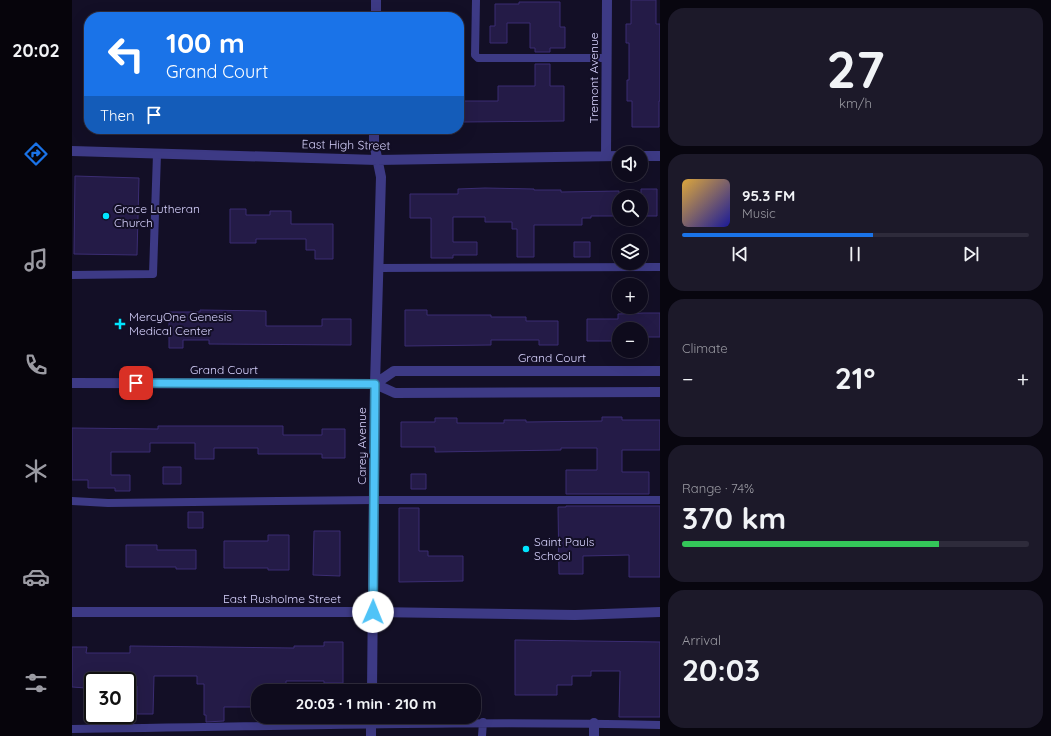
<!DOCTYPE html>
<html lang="en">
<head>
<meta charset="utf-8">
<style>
  :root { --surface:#0e0b1c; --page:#1c1929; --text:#f1f3f6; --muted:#9b9ba3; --line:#2e2b3b; --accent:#1a73e8 }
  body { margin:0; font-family:Quicksand,sans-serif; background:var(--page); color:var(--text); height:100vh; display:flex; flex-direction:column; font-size:15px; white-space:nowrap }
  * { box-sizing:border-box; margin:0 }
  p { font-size:13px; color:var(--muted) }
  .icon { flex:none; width:22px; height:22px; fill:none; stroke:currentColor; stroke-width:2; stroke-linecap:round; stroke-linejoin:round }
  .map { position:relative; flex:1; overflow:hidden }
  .drawer { display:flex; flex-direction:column; gap:8px; padding:8px; background:#08060f; width:391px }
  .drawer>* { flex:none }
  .top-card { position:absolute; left:12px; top:12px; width:380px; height:122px; border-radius:16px; box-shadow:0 4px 16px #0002,0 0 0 1px var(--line); background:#1a73e8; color:#fff; overflow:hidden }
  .tools { position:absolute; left:540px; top:146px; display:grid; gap:8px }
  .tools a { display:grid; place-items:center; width:36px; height:36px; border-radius:50%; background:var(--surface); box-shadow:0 4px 16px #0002,0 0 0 1px var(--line); font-size:20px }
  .speed { position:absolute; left:12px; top:672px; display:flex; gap:8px; font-size:20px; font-weight:700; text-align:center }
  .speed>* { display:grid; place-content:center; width:52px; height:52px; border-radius:50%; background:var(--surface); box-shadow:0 4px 16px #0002,0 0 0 1px var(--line); line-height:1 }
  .speed .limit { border:2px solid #111; border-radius:6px; background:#fff; color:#111 }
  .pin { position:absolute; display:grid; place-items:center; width:34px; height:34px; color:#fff; margin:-17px; border-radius:8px; box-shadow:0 2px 6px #0006 }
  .me { position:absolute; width:44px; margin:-22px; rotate:1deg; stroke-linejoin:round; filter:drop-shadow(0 0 3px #0008) }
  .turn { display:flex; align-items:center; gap:14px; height:84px; padding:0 16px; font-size:18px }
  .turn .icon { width:52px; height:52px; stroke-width:2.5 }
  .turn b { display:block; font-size:28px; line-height:34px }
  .then { display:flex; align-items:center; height:38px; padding:0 16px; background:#0003; gap:8px; font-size:15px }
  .big { font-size:30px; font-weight:800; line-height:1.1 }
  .drawer .tile { flex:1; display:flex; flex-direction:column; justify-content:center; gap:6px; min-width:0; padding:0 14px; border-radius:16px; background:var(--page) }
  .drawer .dial { align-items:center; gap:0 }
  .dial b { font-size:52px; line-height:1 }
  .song { display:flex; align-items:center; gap:12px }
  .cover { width:48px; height:48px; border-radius:6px; background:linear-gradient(135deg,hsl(40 70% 55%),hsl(240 70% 35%)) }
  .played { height:4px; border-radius:2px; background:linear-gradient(90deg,var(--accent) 55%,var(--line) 55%) }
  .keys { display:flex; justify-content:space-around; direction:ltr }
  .heat { display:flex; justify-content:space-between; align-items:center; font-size:22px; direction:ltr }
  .charge { height:6px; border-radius:3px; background:linear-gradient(90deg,#34c759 74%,var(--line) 0) }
  .trip { position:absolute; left:179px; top:684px; width:230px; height:40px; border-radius:16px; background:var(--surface); box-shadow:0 4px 16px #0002,0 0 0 1px var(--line); font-weight:800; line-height:40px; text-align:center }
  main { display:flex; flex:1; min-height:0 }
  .tabs { display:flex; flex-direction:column; width:72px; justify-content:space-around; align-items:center; background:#06040b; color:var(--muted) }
  .tabs .icon { width:28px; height:28px }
  .tabs .current { color:var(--accent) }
  .tabs b { font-size:18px; color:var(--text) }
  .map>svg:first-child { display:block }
</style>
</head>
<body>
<main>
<nav class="tabs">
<b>20:02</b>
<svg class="icon current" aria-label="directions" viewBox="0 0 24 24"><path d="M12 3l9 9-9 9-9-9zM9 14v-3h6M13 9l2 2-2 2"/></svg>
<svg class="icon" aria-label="music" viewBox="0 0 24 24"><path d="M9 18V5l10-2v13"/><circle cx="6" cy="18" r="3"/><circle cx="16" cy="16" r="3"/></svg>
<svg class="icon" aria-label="phone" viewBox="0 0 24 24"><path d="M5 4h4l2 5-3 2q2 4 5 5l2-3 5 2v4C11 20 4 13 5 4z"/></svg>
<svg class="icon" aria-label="climate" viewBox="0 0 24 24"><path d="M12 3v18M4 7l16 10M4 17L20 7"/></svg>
<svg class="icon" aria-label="car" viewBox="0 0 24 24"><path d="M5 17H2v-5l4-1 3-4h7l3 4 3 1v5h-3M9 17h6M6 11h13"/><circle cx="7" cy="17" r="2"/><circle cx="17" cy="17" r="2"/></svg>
<svg class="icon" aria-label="filters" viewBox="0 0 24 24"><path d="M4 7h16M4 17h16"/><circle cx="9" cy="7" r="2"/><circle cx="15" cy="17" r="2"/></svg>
</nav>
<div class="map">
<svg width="588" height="736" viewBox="0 0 588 736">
  <rect width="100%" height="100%" fill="#130f26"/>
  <path fill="#241b47" stroke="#3b2d73" d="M559,0H584V24H588V101H587V127H560V101H555V80H557V43H554V24H559Z
    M447,2H488V27H493V48H478V52H463V48H458V23H435V43H418V26H423V4H447Z
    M463,64H478V86H492V121L391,122V101H426V86H463Z
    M3,176L67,178L65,255L2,254Z
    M413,188L462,189V190H489V192L547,191V216H519V218H510V225H462V257H445V229H440V222H413V217H381V242H405V255H381V258H359V218H338V194H386V189Z
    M569,189H585V216H569Z
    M158,209H174V215H198V211H219V224H261V259H243V250H234V239H184V243H158Z
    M502,242H518V257H502Z
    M128,310L194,311V326H250V319H279V345L137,344V340H111V348H97V312H128Z
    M333,310H355V315H419V317H454V321H486V345H467V340H419V345L333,346Z
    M572,313H588V337H572V329H547V341H515V319H546V314Z
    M530,417H550V420H588V450H550V472H577V494H494V470H525V448H489V450L363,452V447H329V422H363V418H385V423H432V420H454V422L530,421Z
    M86,426H211V435H250V429H273V458H250V454H186V448H142V459H123V443H78V452H39V475H58V491H43V488H16V480H0V428L86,429Z
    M91,467H109V484H91Z
    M339,474H354V489H339Z
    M494,506H588V577H557V555L511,556V574H487L486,507H494Z
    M327,508H347V551H356V556H391V581L327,582Z
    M116,512H131V528H116Z
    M242,531H268V576L241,575Z
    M196,535H217V570H196V568H152V541H196Z
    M54,545H85V550H124V569H104V567H54Z
    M443,640L588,642V717H547L548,671H519V676H500V685H485V695H443Z
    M252,642H271V683H252V681H214V691H182V707H152V721L134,722V715H132V684H125V676H82L81,714H65V686H58V681H14V688L0,687V647H15L14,653H58V646L222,648V646H252Z"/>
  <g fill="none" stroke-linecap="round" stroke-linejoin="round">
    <path stroke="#3d3a85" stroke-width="8" d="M404,0L403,55L406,58H535
      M306,268L588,267
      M0,275L81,274L85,154
      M0,501L36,503L302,500H588
      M0,729C196,727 392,720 588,725
      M410,736L411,722"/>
    <path stroke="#3d3a85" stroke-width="10" d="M304,17V0
      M0,151L305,160L547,156
      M534,156L535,0
      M569,156H588
      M0,383L303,384L323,393L588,392
      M303,384L322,371H588
      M0,612H301L503,615L588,612
      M300,691L303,384L309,177L302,143V129
      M299,736V717
      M522,736V723"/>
  </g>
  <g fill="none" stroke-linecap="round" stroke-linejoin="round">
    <g stroke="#337fa1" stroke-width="10">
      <path id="route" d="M64,383L303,384L301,612"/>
    </g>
    <use href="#route" stroke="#4fc3f7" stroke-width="7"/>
  </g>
  <g fill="#00e5ff" stroke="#130f26" stroke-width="1.5">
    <circle cx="34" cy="216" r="4"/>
    <path d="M46 318h4v4h4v4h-4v4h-4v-4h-4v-4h4z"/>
    <circle cx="454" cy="549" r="4"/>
  </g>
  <g text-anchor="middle" stroke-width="4" stroke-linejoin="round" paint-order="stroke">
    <g font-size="12" fill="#d9d4ff" stroke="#130f26">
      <text transform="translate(522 78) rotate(-90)" y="4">Tremont Avenue</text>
      <text transform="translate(274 145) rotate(1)" y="4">East High Street</text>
      <text x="480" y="362">Grand Court</text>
      <text x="152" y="374">Grand Court</text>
      <text transform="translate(290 446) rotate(-90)" y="4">Carey Avenue</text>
      <text x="210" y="603">East Rusholme Street</text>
    </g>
    <g font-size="12" fill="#d9d4ff" stroke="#130f26" text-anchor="start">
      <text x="42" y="213">Grace Lutheran<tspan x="42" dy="14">Church</tspan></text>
      <text x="57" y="321">MercyOne Genesis<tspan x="57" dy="14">Medical Center</tspan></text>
      <text x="462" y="546">Saint Pauls<tspan x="462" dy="14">School</tspan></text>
    </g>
  </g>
</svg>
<div class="tools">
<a><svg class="icon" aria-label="sound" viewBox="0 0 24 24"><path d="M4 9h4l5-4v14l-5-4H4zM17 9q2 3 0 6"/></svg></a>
<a><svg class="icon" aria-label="search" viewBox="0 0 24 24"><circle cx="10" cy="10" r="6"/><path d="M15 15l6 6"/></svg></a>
<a><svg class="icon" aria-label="layers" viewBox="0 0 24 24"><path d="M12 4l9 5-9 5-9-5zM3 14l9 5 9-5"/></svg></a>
<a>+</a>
<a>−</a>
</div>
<div class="speed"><div class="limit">30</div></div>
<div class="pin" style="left:64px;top:383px;background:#d93025"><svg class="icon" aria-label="arrive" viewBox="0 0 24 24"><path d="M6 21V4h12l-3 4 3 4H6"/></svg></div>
<svg class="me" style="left:301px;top:612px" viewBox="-20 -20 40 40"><circle r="19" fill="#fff"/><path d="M0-13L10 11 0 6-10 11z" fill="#4fc3f7"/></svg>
<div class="trip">20:03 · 1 min · 210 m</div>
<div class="top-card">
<div class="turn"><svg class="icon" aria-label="left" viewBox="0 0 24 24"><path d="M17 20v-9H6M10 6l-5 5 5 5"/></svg><div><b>100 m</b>Grand Court</div></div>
<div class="then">Then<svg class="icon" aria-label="arrive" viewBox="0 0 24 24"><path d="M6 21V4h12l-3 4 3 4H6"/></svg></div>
</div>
</div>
<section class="drawer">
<div class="tile dial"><b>27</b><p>km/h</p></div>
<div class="tile">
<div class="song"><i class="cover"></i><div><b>95.3 FM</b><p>Music</p></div></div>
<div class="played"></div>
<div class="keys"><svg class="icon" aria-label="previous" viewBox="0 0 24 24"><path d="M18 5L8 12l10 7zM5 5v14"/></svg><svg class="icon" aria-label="pause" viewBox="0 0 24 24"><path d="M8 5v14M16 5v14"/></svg><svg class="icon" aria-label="next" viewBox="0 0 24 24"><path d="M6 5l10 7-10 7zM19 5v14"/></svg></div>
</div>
<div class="tile"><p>Climate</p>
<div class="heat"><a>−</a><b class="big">21°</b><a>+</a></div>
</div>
<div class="tile"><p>Range · 74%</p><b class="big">370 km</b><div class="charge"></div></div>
<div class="tile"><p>Arrival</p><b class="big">20:03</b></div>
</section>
</main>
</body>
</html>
